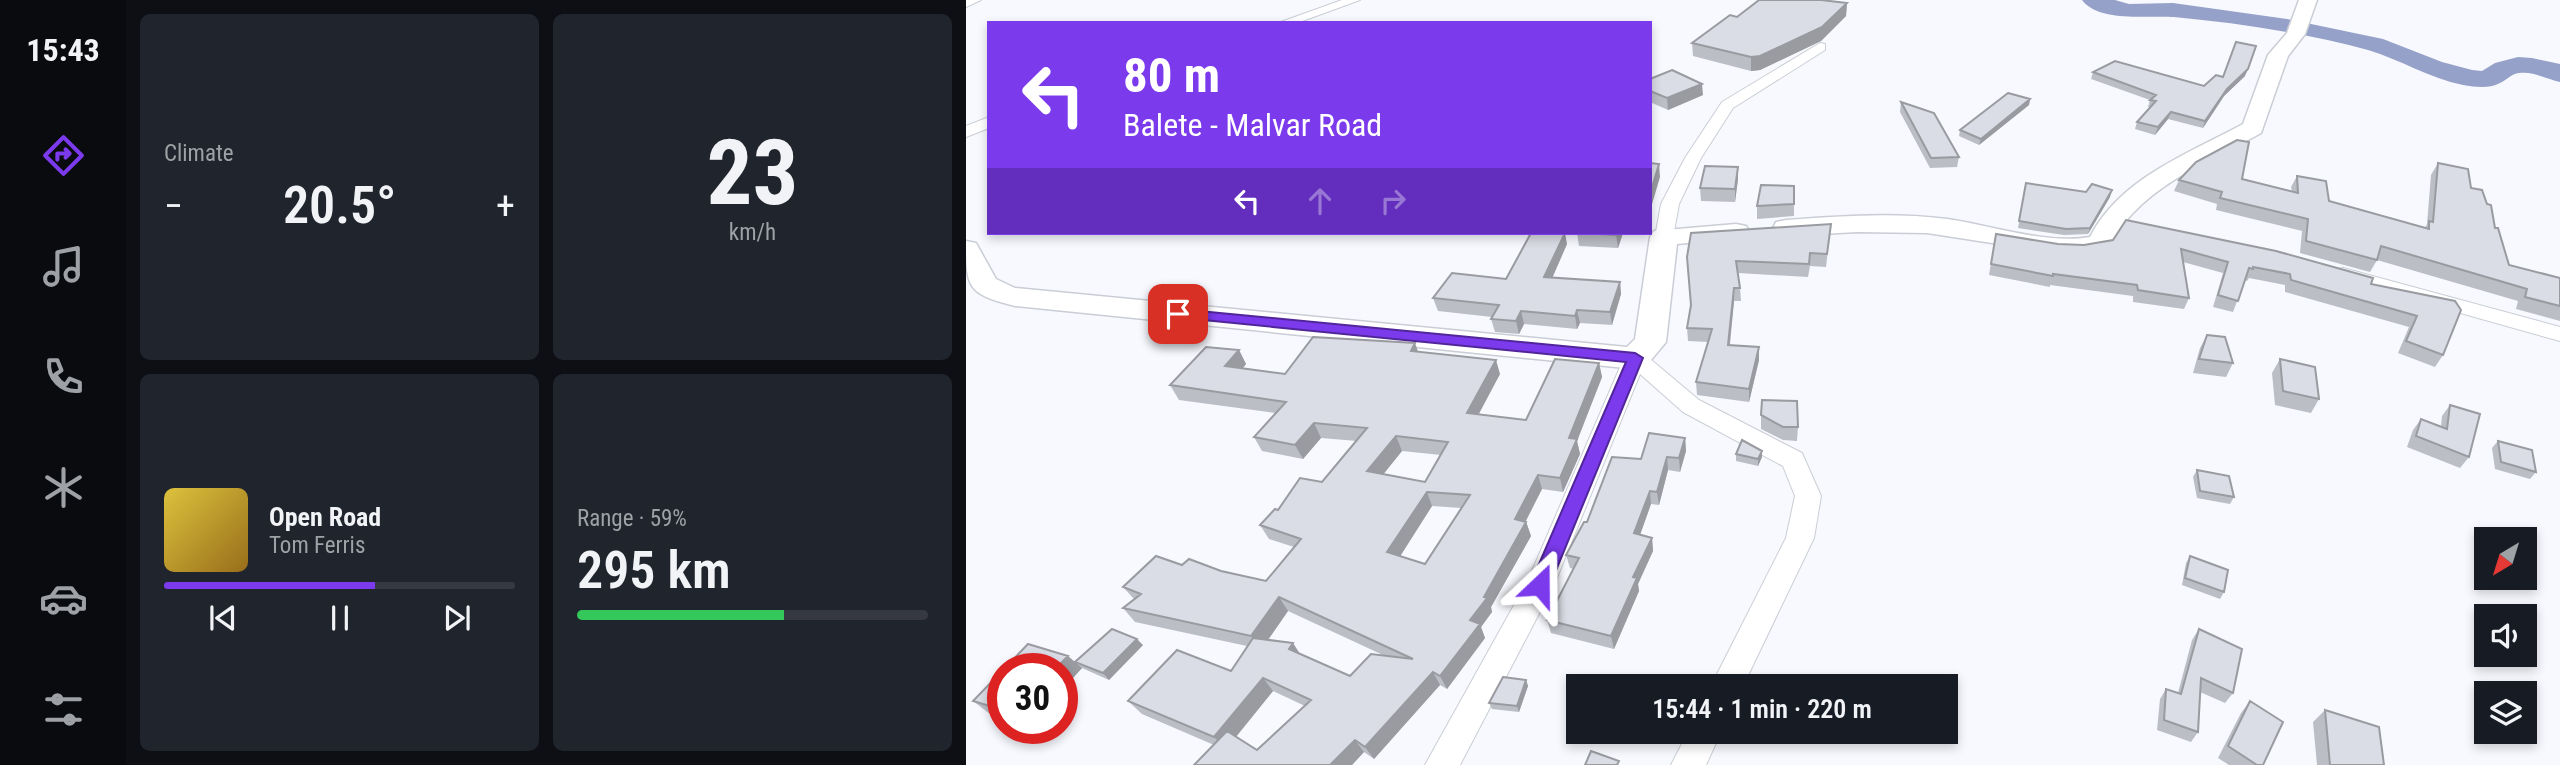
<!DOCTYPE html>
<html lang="en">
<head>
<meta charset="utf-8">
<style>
  :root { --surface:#171b24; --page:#20242c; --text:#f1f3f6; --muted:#9ea1a6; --line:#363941; --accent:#7c3aed }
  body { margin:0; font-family:"Roboto Condensed",sans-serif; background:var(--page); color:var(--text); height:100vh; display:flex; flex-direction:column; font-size:26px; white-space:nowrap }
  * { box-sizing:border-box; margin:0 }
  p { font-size:23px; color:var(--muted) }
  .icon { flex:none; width:38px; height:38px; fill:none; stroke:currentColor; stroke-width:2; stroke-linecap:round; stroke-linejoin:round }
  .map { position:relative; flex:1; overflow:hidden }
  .drawer { display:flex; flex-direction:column; gap:14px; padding:14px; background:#0d0f14; width:840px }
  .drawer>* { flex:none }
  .banner { position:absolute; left:21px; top:21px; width:665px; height:214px; border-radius:0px; box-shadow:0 4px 10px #0003; background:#7c3aed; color:#fff; overflow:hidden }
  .needle { width:46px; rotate:218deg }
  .controls { position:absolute; left:1508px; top:527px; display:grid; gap:14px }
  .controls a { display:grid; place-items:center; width:63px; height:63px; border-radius:0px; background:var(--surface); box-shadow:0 4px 10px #0003; font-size:35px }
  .speed { position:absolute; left:21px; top:653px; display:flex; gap:14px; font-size:35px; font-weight:700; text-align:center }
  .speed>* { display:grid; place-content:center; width:91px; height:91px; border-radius:50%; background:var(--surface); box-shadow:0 4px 10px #0003; line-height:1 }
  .speed .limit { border:10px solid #d22; background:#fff; color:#111 }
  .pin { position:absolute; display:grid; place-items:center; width:60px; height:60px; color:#fff; margin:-30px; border-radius:14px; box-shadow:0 4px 10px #0006 }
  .me { position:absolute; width:77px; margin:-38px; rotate:23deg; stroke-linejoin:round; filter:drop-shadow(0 0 5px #0008) }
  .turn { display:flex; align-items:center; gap:24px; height:147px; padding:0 21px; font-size:32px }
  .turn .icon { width:91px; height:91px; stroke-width:2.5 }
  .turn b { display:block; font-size:49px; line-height:60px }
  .lanes { display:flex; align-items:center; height:66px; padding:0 21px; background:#0003; justify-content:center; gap:35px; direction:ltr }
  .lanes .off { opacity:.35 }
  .big { font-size:52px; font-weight:600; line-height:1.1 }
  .drawer .tile { flex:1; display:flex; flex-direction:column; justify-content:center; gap:10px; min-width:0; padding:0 24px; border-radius:10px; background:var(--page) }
  .drawer .dial { align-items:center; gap:0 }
  .dial b { font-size:91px; line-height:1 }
  .song { display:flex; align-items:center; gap:21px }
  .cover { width:84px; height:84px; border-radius:10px; background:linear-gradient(135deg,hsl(50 70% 55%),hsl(40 70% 35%)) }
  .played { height:7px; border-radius:4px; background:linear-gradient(90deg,var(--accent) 60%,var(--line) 60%) }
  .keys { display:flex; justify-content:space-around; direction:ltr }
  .heat { display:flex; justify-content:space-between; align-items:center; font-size:38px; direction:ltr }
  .charge { height:10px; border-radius:5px; background:linear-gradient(90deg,#34c759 59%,var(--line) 0) }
  .drawer .tiles { flex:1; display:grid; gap:14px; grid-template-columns:repeat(2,1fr) }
  .trip { position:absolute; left:600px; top:674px; width:392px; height:70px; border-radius:0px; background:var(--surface); box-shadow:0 4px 10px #0003; font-weight:600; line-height:70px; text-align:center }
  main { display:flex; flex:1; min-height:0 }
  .tabs { display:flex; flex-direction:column; width:126px; justify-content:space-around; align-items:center; background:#090b0e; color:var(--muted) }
  .tabs .icon { width:49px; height:49px }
  .tabs .selected { color:var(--accent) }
  .tabs b { font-size:32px; color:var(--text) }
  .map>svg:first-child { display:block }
</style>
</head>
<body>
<main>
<nav class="tabs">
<b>15:43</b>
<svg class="icon selected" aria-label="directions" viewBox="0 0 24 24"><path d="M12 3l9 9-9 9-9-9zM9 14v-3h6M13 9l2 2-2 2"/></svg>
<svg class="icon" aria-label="music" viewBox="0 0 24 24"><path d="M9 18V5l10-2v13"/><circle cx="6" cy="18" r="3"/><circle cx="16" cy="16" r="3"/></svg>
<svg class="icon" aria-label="phone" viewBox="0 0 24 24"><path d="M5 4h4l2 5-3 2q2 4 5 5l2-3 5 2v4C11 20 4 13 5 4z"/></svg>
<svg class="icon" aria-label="climate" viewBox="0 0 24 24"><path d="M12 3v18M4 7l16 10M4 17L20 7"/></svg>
<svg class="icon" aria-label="car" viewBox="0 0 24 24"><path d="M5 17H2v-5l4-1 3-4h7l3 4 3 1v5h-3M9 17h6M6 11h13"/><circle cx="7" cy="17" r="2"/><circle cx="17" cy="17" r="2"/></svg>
<svg class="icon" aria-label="filters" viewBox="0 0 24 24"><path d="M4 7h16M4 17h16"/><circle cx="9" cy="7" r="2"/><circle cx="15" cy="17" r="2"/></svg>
</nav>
<section class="drawer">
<div class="tiles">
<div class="tile"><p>Climate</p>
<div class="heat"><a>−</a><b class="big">20.5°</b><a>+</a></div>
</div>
<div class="tile dial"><b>23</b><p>km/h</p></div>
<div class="tile">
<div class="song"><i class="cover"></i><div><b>Open Road</b><p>Tom Ferris</p></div></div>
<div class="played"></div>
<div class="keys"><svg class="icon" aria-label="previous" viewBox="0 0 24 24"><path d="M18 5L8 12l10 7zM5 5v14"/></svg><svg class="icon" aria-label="pause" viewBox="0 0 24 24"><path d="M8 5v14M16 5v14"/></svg><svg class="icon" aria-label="next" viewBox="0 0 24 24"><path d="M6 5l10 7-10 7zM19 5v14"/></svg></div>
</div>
<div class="tile"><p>Range · 59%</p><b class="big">295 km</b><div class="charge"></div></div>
</div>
</section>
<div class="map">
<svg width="1594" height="765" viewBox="0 0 1594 765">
  <rect width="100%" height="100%" fill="#f7f9fe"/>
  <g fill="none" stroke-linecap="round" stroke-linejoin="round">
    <path fill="#95a1c8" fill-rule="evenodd" d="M1116,0H1149L1163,4L1207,3L1321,19L1417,39L1476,62L1506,70L1516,71L1529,63L1552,57L1566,58L1594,64V82C1580,79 1567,71 1553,73C1545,74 1541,80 1534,83C1522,89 1510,87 1497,85C1463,78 1435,60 1402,50C1340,33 1272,23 1208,17C1183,15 1133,23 1116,0Z"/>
    <g stroke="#cacdd5" stroke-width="2">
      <path id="minor" d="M0,0H15L0,7Z
        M376,0H394L331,23H312Z
        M854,43L859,44V50L767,108L735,158L713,204L707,237L698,243L691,241L689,237L695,204L719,158L756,102Z
        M23,117V128L0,137V126Z
        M1377,268L1594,327V341L1370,278L1367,274L1370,270Z
        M669,351L677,353L733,400L836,453L855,496L848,538L777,686H745L820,538L829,496L817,466L717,412L674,374L588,585L494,765H459L562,580L658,358L661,353Z
        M722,732H755L740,765H705Z"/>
    </g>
    <g stroke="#cacdd5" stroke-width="3">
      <path id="secondary" d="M1333,0H1351L1339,34L1322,56L1295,133C1252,157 1201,177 1167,213C1156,224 1151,237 1143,249L1118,254H1098L961,233L891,232L820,236L810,234L807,228L810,222L820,220C873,216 928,212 981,219C1024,225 1081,245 1124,237C1154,178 1222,154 1277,124L1302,55L1321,33Z
        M770,224L780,226L784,232L780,238L711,244L700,342L680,366L669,369L49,306C1,294 0,288 0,241L10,243L30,279L49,288L661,347L669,339L684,237L688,231Z"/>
    </g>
    <use href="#minor" fill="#fff" fill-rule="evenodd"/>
    <use href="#secondary" fill="#fff" fill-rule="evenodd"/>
  </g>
  <path fill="#bbbec5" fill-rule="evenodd" d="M881,3L880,16L855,41L794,70L785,71L727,56L726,43L771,17Z
    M1127,72L1238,86L1257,77L1279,76L1258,96L1237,128L1202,119L1189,135L1169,129L1171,122L1184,107H1182L1184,100L1125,79Z
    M684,79L737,95L702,110L684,102Z
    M1064,99L1063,105L1013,145L993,136L994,130Z
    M935,102L993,157L991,167L964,168L934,112Z
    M1472,163L1505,188L1529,228L1543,265L1594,278V321L1550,309L1552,301L1411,260L1404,272L1334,253L1336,231L1250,210L1251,204L1208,191L1213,180L1276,179L1326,191L1325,187L1331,176L1363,201L1459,228L1461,224L1465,175Z
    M772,167V179L769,202L735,201L734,188Z
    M1060,183L1120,192L1144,197L1122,234L1098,235L1052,228Z
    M828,186V216L791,219V206Z
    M1160,220L1405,284L1489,301L1477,355L1469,367L1432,353L1443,327L1319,292V285L1283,278L1281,281L1279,280L1267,312L1247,307L1257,273L1217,262L1223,298L1218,309L1167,302V296L1084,285V287L1023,275L1028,245L1092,244L1118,245L1147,240Z
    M865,224L860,267L844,266L842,277L772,273L774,288L775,301H768L764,345L793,347V360L783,402L731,395L730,382L742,342L722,341L721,328L725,305L721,257Z
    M611,233H657L652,248L613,246Z
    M601,244L586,278L654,282L655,294L646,325L614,323L611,329L558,324L553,334L529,332L525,319L526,317L472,311L467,298L540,279Z
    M1241,335L1267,363L1260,377L1227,373L1234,348Z
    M273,350L280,364L277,368L319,374L452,352L534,374L512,414L560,420L633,363L636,377L611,441L614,454L597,492L576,489L560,521L565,536L525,607L526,612L515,627L519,638L481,689L474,685L408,759L398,752L386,765L248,745L176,714L162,701L265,671L281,646L169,622L157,608L168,599L157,587L216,565L255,571L300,581L328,547L303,539L294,525L312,510L356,482L391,441L355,438L337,459L296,451L288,437L309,413L213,400L204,385ZM436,451L475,455L459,482L417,474ZM466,506L495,508L459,564L434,556ZM322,611L417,655L384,676L302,640ZM307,691L339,706L291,750L270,737Z
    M1314,359L1353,399L1345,413L1309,405L1306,373Z
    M1484,405L1503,457L1494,468L1441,447L1447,430L1455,419L1475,426L1476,416Z
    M795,415L832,427L831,441L817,440L795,429Z
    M719,438L720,451L714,472L702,470L693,505L685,504L674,535L686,538L687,551L672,584L673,591L648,649L585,633L581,620L608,569L604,568L600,555L621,522L675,459Z
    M1532,441L1570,472L1564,479L1529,469L1526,448Z
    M770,454L796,457L792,466L770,461Z
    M1231,470L1268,497L1264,504L1231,498L1227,477Z
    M1224,556L1258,592L1254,599L1216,585L1220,563Z
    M1233,629L1267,693L1259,703L1234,692L1232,732L1225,742L1191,730L1194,699L1200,689L1212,693L1226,640Z
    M177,645L143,680L116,668L96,690V668L109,662Z
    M37,670V717L24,714L7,701Z
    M560,680L562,686L553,712L526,709L523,703Z
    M1284,701L1297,765H1263L1252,758L1275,713Z
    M1359,710L1418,765H1351L1347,722Z"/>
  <path fill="#999ba0" d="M881,3L880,16L855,41L794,70L785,71V57Z
    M1282,69L1279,76L1258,96L1237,128L1239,121L1261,89Z
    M736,84L737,95L702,110L701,98Z
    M1064,99L1063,105L1013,145L1015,139Z
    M1205,112L1202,119L1189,135L1192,127Z
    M693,164L694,177L684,211V194Z
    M772,167V179L769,202V189Z
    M1146,190L1144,197L1122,234L1124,228Z
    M599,233L601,244L581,290L578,277Z
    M651,233H657L652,248L650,235Z
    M654,282L655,294L646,325L644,312Z
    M768,288V301L762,358V345Z
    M611,310L614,323L611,329L609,316Z
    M555,311L558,324L553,334L550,321Z
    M449,343L454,357L445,351Z
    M793,347V360L783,402V389Z
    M273,350L280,364L267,380L259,366Z
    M530,360L534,374L506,427L501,413Z
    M633,363L636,377L611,441L614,454L597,492L594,478L603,438Z
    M348,423L355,438L337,459L329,445Z
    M430,436L436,451L408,486L401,471Z
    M719,438L720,451L714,472L713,458Z
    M796,451V457L792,466V459Z
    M701,457L702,470L693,505L691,492Z
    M572,475L576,489L554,532L560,522L565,536L525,607L526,612L515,627L519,638L481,689L474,676L518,597L549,519Z
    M684,491L685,504L670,546L668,533Z
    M461,492L466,506L428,566L421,552Z
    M686,538L687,551L672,584L673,591L648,649L645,636L667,577Z
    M313,597L322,611L295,650L285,636Z
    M171,639L177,645L143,680L137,673Z
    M327,643L336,657L323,649Z
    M102,656L116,668L96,690V668H90Z
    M467,672L474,685L408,759L399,747Z
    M297,678L307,691L260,749L248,737Z
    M560,680L562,686L553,712L551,706Z
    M389,740L398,752L386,765H364Z"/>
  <path fill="#dadde5" stroke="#999ba0" stroke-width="2" fill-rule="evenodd" d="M793,0H855L881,3L856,27L794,56L785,57L726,43L764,15L771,17Z
    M1270,42L1290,46L1282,69L1261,89L1239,121L1205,112L1192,127L1171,122L1190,101L1184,100L1190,95L1127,72L1149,61L1238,86L1250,75L1257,77Z
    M706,70L736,84L701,98L684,91V79Z
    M1042,93L1064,99L1015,139L994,130Z
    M935,102L968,113L993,157L965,158Z
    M1271,140L1283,142L1276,179L1332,193L1331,176L1360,181L1363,201L1463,229V221L1467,222L1472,163L1502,169L1505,188L1516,190L1521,204L1525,205L1529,228H1532L1543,265L1594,278V306L1559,297L1561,289L1415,246L1411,260L1340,241L1342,219L1254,198L1256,192L1213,180L1230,162Z
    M684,163L693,164L684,194Z
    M739,166L772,167L769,189L734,188Z
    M1060,183L1120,192L1126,184L1146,190L1124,228L1100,229L1053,221Z
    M795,185L828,186V204L791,206Z
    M1160,220L1310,251L1407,278L1405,284L1489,301L1495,310L1477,355L1440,341L1451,316L1325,280L1324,274L1287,267V269L1283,268L1272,301L1252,295L1262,262L1215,249L1223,298L1172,290L1171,285L1087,274V276L1025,264L1030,234L1092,244L1118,245L1147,240Z
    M865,224L861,254L844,253L843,264L770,261L774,288H768L762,345L793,347L783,389L730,382L746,329L721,328L725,305L721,257L725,233Z
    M565,233H599L578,277L654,282L644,312L611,310L609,316L555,311L550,321L525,319L533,305L467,298L486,273L540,279Z
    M611,233H651L650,235Z
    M1241,335L1259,337L1267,363L1233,359Z
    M347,337L449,343L445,351L530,360L501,413L560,420L589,359L633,363L603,438L611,439L594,478L572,475L549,519L560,522L518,597L521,598L504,620L514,624L474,676L467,672L399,747L389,740L364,765H228L261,731L291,750L345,700L297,678L248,737L162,701L211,650L265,671L287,638L327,643L323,649L384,676L405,654L447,659L313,597L285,636L157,608L175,594L157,587L190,556L216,565L223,559L255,571L300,581L335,539L294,525L309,509L312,510L334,478L356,482L401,428L348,423L329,445L288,437L320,402L204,385L240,347L273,350L259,366L319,374ZM430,436L482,442L459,482L401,471ZM461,492L504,495L459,564L421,552Z
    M1314,359L1349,367L1353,399L1317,391Z
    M796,400L831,401L832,427H817L795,415Z
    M1484,405L1514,414L1503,457L1450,436L1455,419L1481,429Z
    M683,433L719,438L713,458L701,457L691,492L684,491L668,533L686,538L667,577L671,578L645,636L581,620L613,558L600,555L618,522H621L646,457L675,459Z
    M776,440L796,451L792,459L770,454Z
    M1532,441L1566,450L1570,472L1535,462Z
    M1231,470L1263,476L1268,497L1234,491Z
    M1224,556L1262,570L1258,592L1219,578Z
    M146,629L171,639L137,673L109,662Z
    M1233,629L1276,649L1267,693L1235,678L1232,732L1198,720L1200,689L1215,694Z
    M62,644L102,656L90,668H39Z
    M37,670V710L7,701Z
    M537,677L560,680L551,706L523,703Z
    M1284,701L1317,722L1297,765H1291L1262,746Z
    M1359,710L1413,727L1418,765H1364Z
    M625,751L653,761L651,765H619Z"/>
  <path fill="#7c3aed" stroke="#51269a" stroke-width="2" d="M212,309L669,353L677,358L584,585L581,591L574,594L567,591L564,585L660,362L207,317L205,314L207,311Z"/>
</svg>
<div class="controls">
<a><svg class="needle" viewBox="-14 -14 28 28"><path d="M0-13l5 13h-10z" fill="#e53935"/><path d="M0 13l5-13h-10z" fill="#9ea1a6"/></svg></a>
<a><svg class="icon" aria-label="sound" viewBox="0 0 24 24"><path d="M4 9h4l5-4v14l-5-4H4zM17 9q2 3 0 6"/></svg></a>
<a><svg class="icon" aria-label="layers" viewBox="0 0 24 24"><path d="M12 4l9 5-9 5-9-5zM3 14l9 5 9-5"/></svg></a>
</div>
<div class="speed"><div class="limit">30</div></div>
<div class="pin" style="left:212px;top:314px;background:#d93025"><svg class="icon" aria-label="arrive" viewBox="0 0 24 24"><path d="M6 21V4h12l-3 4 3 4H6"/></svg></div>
<svg class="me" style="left:574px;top:585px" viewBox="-20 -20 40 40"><path d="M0-17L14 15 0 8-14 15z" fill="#7c3aed" stroke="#fff" stroke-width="4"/></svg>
<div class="trip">15:44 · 1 min · 220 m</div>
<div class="banner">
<div class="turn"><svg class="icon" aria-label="left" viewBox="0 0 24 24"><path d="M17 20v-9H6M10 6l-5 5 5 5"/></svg><div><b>80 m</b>Balete - Malvar Road</div></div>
<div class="lanes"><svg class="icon" aria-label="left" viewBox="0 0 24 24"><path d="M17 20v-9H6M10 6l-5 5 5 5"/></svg><svg class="icon off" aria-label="ahead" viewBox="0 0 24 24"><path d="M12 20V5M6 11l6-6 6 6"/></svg><svg class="icon off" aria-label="right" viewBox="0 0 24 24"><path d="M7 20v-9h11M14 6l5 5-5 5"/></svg></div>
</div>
</div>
</main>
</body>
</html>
